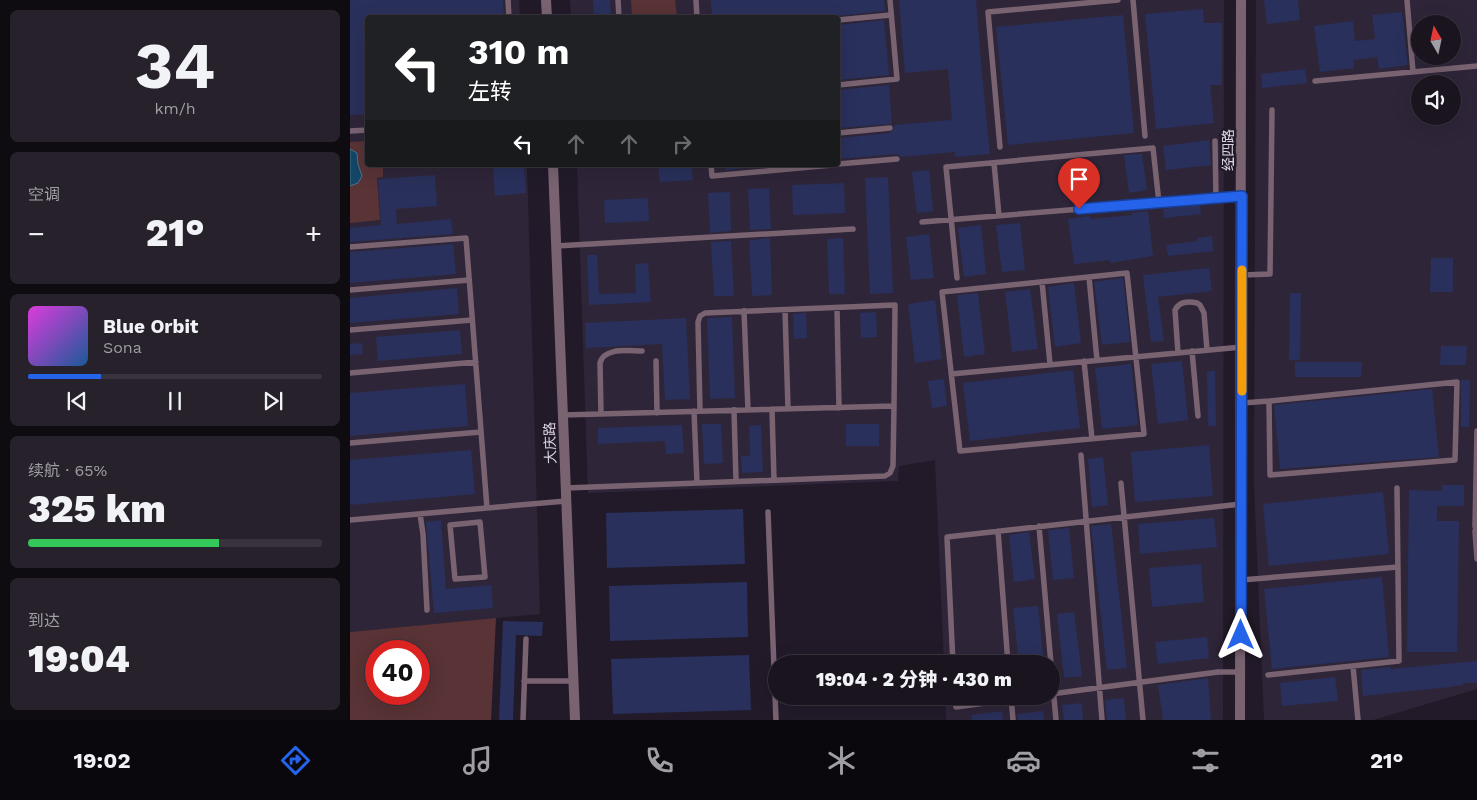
<!DOCTYPE html>
<html lang="zh">
<head>
<meta charset="utf-8">
<style>
  :root { --surface:#1a141f; --page:#27212c; --text:#f1f3f6; --muted:#9f9ea4; --line:#38333d; --accent:#2563eb }
  body { margin:0; font-family:"Work Sans","Noto Sans SC",sans-serif; background:var(--page); color:var(--text); height:100vh; display:flex; flex-direction:column; font-size:19px; white-space:nowrap }
  * { box-sizing:border-box; margin:0 }
  p { font-size:16px; color:var(--muted) }
  .icon { flex:none; width:28px; height:28px; fill:none; stroke:currentColor; stroke-width:2; stroke-linecap:round; stroke-linejoin:round }
  .map { position:relative; flex:1; overflow:hidden }
  .sheet { display:flex; flex-direction:column; gap:10px; padding:10px; background:#0e0b11; width:350px }
  .sheet>* { flex:none }
  .guide { position:absolute; left:15px; top:15px; width:475px; height:152px; border-radius:5px; box-shadow:0 5px 20px #0002,0 0 0 1px var(--line); background:#202124; color:#fff; overflow:hidden }
  .needle { width:32px; rotate:351deg }
  .tools { position:absolute; left:1061px; top:15px; display:grid; gap:10px }
  .tools a { display:grid; place-items:center; width:50px; height:50px; border-radius:50%; background:var(--surface); box-shadow:0 5px 20px #0002,0 0 0 1px var(--line); font-size:25px }
  .speed { position:absolute; left:15px; top:640px; display:flex; gap:10px; font-size:25px; font-weight:700; text-align:center }
  .speed>* { display:grid; place-content:center; width:65px; height:65px; border-radius:50%; background:var(--surface); box-shadow:0 5px 20px #0002,0 0 0 1px var(--line); line-height:1 }
  .speed .limit { border:8px solid #d22; background:#fff; color:#111 }
  .pin { position:absolute; display:grid; place-items:center; width:42px; height:42px; color:#fff; margin:-51px -21px; border-radius:50% 50% 50% 0; rotate:-45deg; box-shadow:0 0 5px #0007 }
  .pin .icon { rotate:45deg }
  .me { position:absolute; width:55px; margin:-28px; rotate:0deg; stroke-linejoin:round; filter:drop-shadow(0 0 4px #0008) }
  .turn { display:flex; align-items:center; gap:18px; height:105px; padding:0 20px; font-size:22px }
  .turn .icon { width:65px; height:65px; stroke-width:2.5 }
  .turn b { display:block; font-size:35px; line-height:42px }
  .lanes { display:flex; align-items:center; height:48px; padding:0 20px; background:#0003; justify-content:center; gap:25px; direction:ltr }
  .lanes .off { opacity:.35 }
  .big { font-size:38px; font-weight:800; line-height:1.1 }
  .sheet .tile { flex:1; display:flex; flex-direction:column; justify-content:center; gap:8px; min-width:0; padding:0 18px; border-radius:8px; background:var(--page) }
  .sheet .dial { align-items:center; gap:0 }
  .dial b { font-size:65px; line-height:1 }
  .song { display:flex; align-items:center; gap:15px }
  .cover { width:60px; height:60px; border-radius:8px; background:linear-gradient(135deg,hsl(300 70% 55%),hsl(210 70% 35%)) }
  .played { height:5px; border-radius:2px; background:linear-gradient(90deg,var(--accent) 25%,var(--line) 25%) }
  .keys { display:flex; justify-content:space-around; direction:ltr }
  .heat { display:flex; justify-content:space-between; align-items:center; font-size:28px; direction:ltr }
  .charge { height:8px; border-radius:4px; background:linear-gradient(90deg,#34c759 65%,var(--line) 0) }
  .trip { position:absolute; left:418px; top:655px; width:292px; height:50px; border-radius:25px; background:var(--surface); box-shadow:0 5px 20px #0002,0 0 0 1px var(--line); font-weight:800; line-height:50px; text-align:center }
  .menu { display:flex; height:80px; justify-content:space-around; align-items:center; background:#0a080c; color:var(--muted) }
  .menu .icon { width:35px; height:35px }
  .menu .current { color:var(--accent) }
  .menu b { font-size:22px; color:var(--text) }
  main { display:flex; flex:1; min-height:0 }
  .map>svg:first-child { display:block }
</style>
</head>
<body>
<main>
<section class="sheet">
<div class="tile dial"><b>34</b><p>km/h</p></div>
<div class="tile"><p>空调</p>
<div class="heat"><a>−</a><b class="big">21°</b><a>+</a></div>
</div>
<div class="tile">
<div class="song"><i class="cover"></i><div><b>Blue Orbit</b><p>Sona</p></div></div>
<div class="played"></div>
<div class="keys"><svg class="icon" aria-label="previous" viewBox="0 0 24 24"><path d="M18 5L8 12l10 7zM5 5v14"/></svg><svg class="icon" aria-label="pause" viewBox="0 0 24 24"><path d="M8 5v14M16 5v14"/></svg><svg class="icon" aria-label="next" viewBox="0 0 24 24"><path d="M6 5l10 7-10 7zM19 5v14"/></svg></div>
</div>
<div class="tile"><p>续航 · 65%</p><b class="big">325 km</b><div class="charge"></div></div>
<div class="tile"><p>到达</p><b class="big">19:04</b></div>
</section>
<div class="map">
<svg width="1127" height="720" viewBox="0 0 1127 720">
  <rect width="100%" height="100%" fill="#221a29"/>
  <path fill="#2f2539" fill-rule="evenodd" d="M0,0H169L170,17L18,18V165H177L190,614L0,632Z
    M220,0H874L873,720H596L595,696H701V664H594L585,460L549,466L548,481L238,493L227,165H488V18L221,17Z
    M906,0H1127V689L1023,720H914L904,484ZM1070,24H1102V56H1070ZM1070,84H1102V116H1070Z"/>
  <path fill="#593336" fill-rule="evenodd" d="M281,0H325L327,17H282Z
    M17,141L18,165H33V177L27,178L30,220L0,223V142Z
    M146,618L141,720H0V632ZM26,651H69V694H26Z"/>
  <path fill="#134667" stroke="#4f718b" d="M0,149L7,153L8,164L12,176L8,183L0,186Z"/>
  <path fill="#29305b" d="M0,0H153L154,18H18V114L0,115Z
    M243,0H260L261,18H244Z
    M361,0H534L535,11L467,18H362Z
    M549,0H626L632,74L640,154L605,157V152L551,157L547,154L488,159V138L540,133L544,129V125L602,120L598,69L555,73Z
    M914,0H948L950,20L917,24Z
    M853,9L854,23H872V85H860L864,123L806,129L795,14Z
    M1052,12L1058,65L1029,69L1027,57L1003,60L1004,68L970,72L964,26L1003,21L1005,41L1025,39L1022,15Z
    M773,15L784,133L658,145L646,27Z
    M534,20L539,75L488,80V25Z
    M955,69L957,83L912,88L911,74Z
    M539,85L542,124L488,128V90Z
    M859,140L861,165L816,170L813,146Z
    M792,154L797,190L779,193L774,155Z
    M143,165H174L176,193L145,196Z
    M308,165H341L343,180L310,182Z
    M376,165H404V167L376,170Z
    M579,170L583,211L567,213L562,172Z
    M85,175L87,206L46,209L47,224L101,219L103,234L0,242V228L31,225L28,179Z
    M538,177L543,293L520,294L515,178Z
    M494,183L495,213L443,215L442,185Z
    M419,188L421,229L400,230L398,189Z
    M380,192L381,231L360,233L358,193Z
    M298,198L299,221L255,223L254,200Z
    M850,204L851,214L814,218L813,209Z
    M798,211L803,256L760,263V260L724,264L718,219L740,216L741,219L782,215V213Z
    M670,223L675,270L652,272L646,225Z
    M631,225L636,274L614,277L608,228Z
    M579,234L584,278L561,280L556,237Z
    M862,236L863,251L818,256L816,245L848,241L847,238Z
    M420,238L422,295L402,296L399,242L401,240Z
    M493,238L495,294H479L477,239Z
    M381,241L384,296H364L361,242Z
    M103,244L106,274L0,283V252Z
    M237,255H247L249,294L286,293L285,264L298,263L301,302L239,305Z
    M1081,258H1103V292H1080Z
    M859,268L862,291L808,297L814,341L801,342L793,275Z
    M773,278L780,342L752,345L744,282Z
    M724,283L731,343L705,347L698,287Z
    M107,288L109,314L0,323V298Z
    M680,289L688,349L662,352L655,292Z
    M628,293L635,354L614,357L607,295Z
    M940,293H951L950,360H939Z
    M585,300L592,359L565,363L558,304Z
    M526,312L527,337L511,338L510,313Z
    M456,313L457,338L444,339L443,314Z
    M382,317L385,398L360,399L357,318Z
    M336,318L340,399L315,400L312,344L236,348L235,323Z
    M110,330L112,354L28,361L26,337Z
    M12,343L13,354L0,355V344Z
    M1091,346H1117L1116,365H1090Z
    M832,361L838,420L808,424L801,364Z
    M945,362H1012L1011,377H945Z
    M781,364L788,425L752,429L745,368Z
    M723,370L730,428L620,441L613,383Z
    M857,371H865L866,426H858Z
    M594,379L597,406L582,408L578,381Z
    M1111,380H1120L1119,427H1111Z
    M115,384L118,426L0,436V393Z
    M1082,389L1089,457L930,469L924,405Z
    M352,424H371L373,463L354,464Z
    M496,424H529V446H496Z
    M332,425L334,453L316,454L315,441L248,444V428Z
    M411,425L413,472L392,473L391,456H400L399,426Z
    M859,445L863,496L785,502L781,452Z
    M121,450L125,494L0,505V460Z
    M753,457L758,505L742,507L738,459Z
    M1092,485H1114V506H1087V521H1109L1107,652H1057L1059,490L1092,491Z
    M1033,492L1039,554L919,566L913,504Z
    M393,509L395,564L257,568L256,513Z
    M864,518L867,547L790,554L788,524Z
    M91,520L96,589L141,585L143,608L84,613L76,522Z
    M761,524L777,668L757,670L741,526Z
    M719,528L724,578L703,580L698,530Z
    M679,532L685,579L664,582L659,535Z
    M851,564L854,602L802,607L799,568Z
    M1032,577L1039,657L922,669L914,589Z
    M397,582L398,637L260,641L259,586Z
    M688,606L694,664H669L663,608Z
    M724,612L732,676L714,678L707,614Z
    M153,621L193,622L192,636L166,635L163,720H149Z
    M857,637L859,658L808,664L805,642Z
    M643,654L644,664H608L607,658Z
    M399,655L401,710L263,714L261,659Z
    M1127,661V683H1113V685L1100,687L1013,696L1011,670L1040,667L1041,669Z
    M985,677L988,701L932,706L930,683Z
    M858,678L861,720H813L808,685Z
    M774,698L776,720H757L755,700Z
    M732,703L733,720H714L712,705Z
    M652,711L653,720H622L621,715Z
    M693,711L694,720H668L667,714Z"/>
  <g fill="none" stroke-linecap="round" stroke-linejoin="round">
    <path stroke="#796371" stroke-width="5.5" d="M158,0L159,18
      M268,0L269,18
      M346,0L347,18
      M783,0L795,136
      M1057,0L1063,72
      M488,20L541,15
      M965,81L1127,66
      M488,85L547,79L540,0
      M0,131L18,130
      M488,133L540,128
      M865,141L866,198
      M650,147L638,12L768,0
      M644,163L649,216
      M488,164L547,159
      M361,165L362,176L482,165
      M572,222L891,196
      M206,246L503,229
      M0,247L116,238L137,508
      M777,273L794,434L610,451L592,292Z
      M892,275L920,274L922,110
      M739,277L747,360
      M607,278L596,167L803,148L809,203
      M692,282L700,364
      M0,290L119,280
      M487,308L489,408
      M435,310L438,409
      M394,311L398,410
      M0,330L122,320
      M842,351L848,416
      M828,353L825,310C829,302 838,301 847,303L850,305L854,313L857,350
      M306,361L307,413
      M734,361L742,439
      M0,373L126,362
      M601,374L892,347
      M892,403L919,401L1107,382L1105,460L920,475L919,401
      M422,409L424,480
      M384,410L386,481
      M344,411L347,483
      M251,414L250,363C254,347 279,351 292,351
      M213,415L544,406L545,305L355,313L350,316L348,322L350,411
      M1127,431L1125,526L1127,533
      M0,443L131,432
      M731,455L752,720
      M771,483L793,720
      M216,488L535,476L540,473L543,466L544,406
      M418,512L426,720
      M70,514L73,534L77,610
      M0,520L216,501
      M130,522L135,577L105,579L100,525Z
      M689,526L701,664
      M648,531L658,664
      M1125,531L1127,559
      M891,580L1048,567
      M603,664L597,537L891,504
      M701,665L706,720
      M1003,666L1008,720
      M918,675L1049,661L1047,488
      M174,681H224
      M701,694L868,672H891
      M605,696L606,707L687,696
      M661,696L663,720
      M173,720L176,639"/>
    <path stroke="#796371" stroke-width="10" d="M196,0L197,18
      M203,165L225,720
      M890,720L891,0"/>
  </g>
  <g fill="none" stroke-linecap="round" stroke-linejoin="round">
    <g stroke="#184099" stroke-width="12">
      <path id="route" d="M729,209L892,196L891,635"/>
    </g>
    <use href="#route" stroke="#2563eb" stroke-width="9"/>
    <path stroke="#f59e0b" stroke-width="9" d="M892,391V270"/>
  </g>
  <g text-anchor="middle" stroke-width="5" stroke-linejoin="round" paint-order="stroke">
    <g font-size="14" fill="#dad5df" stroke="#221a29">
      <text transform="translate(878 150) rotate(-90)" y="5">经四路</text>
      <text transform="translate(200 443) rotate(-92)" y="5">大庆路</text>
    </g>
  </g>
</svg>
<div class="tools">
<a><svg class="needle" viewBox="-14 -14 28 28"><path d="M0-13l5 13h-10z" fill="#e53935"/><path d="M0 13l5-13h-10z" fill="#9f9ea4"/></svg></a>
<a><svg class="icon" aria-label="sound" viewBox="0 0 24 24"><path d="M4 9h4l5-4v14l-5-4H4zM17 9q2 3 0 6"/></svg></a>
</div>
<div class="speed"><div class="limit">40</div></div>
<div class="pin" style="left:729px;top:209px;background:#d93025"><svg class="icon" aria-label="arrive" viewBox="0 0 24 24"><path d="M6 21V4h12l-3 4 3 4H6"/></svg></div>
<svg class="me" style="left:891px;top:635px" viewBox="-20 -20 40 40"><path d="M0-17L14 15 0 8-14 15z" fill="#2563eb" stroke="#fff" stroke-width="4"/></svg>
<div class="trip">19:04 · 2 分钟 · 430 m</div>
<div class="guide">
<div class="turn"><svg class="icon" aria-label="left" viewBox="0 0 24 24"><path d="M17 20v-9H6M10 6l-5 5 5 5"/></svg><div><b>310 m</b>左转</div></div>
<div class="lanes"><svg class="icon" aria-label="left" viewBox="0 0 24 24"><path d="M17 20v-9H6M10 6l-5 5 5 5"/></svg><svg class="icon off" aria-label="ahead" viewBox="0 0 24 24"><path d="M12 20V5M6 11l6-6 6 6"/></svg><svg class="icon off" aria-label="ahead" viewBox="0 0 24 24"><path d="M12 20V5M6 11l6-6 6 6"/></svg><svg class="icon off" aria-label="right" viewBox="0 0 24 24"><path d="M7 20v-9h11M14 6l5 5-5 5"/></svg></div>
</div>
</div>
</main>
<nav class="menu">
<b>19:02</b>
<svg class="icon current" aria-label="directions" viewBox="0 0 24 24"><path d="M12 3l9 9-9 9-9-9zM9 14v-3h6M13 9l2 2-2 2"/></svg>
<svg class="icon" aria-label="music" viewBox="0 0 24 24"><path d="M9 18V5l10-2v13"/><circle cx="6" cy="18" r="3"/><circle cx="16" cy="16" r="3"/></svg>
<svg class="icon" aria-label="phone" viewBox="0 0 24 24"><path d="M5 4h4l2 5-3 2q2 4 5 5l2-3 5 2v4C11 20 4 13 5 4z"/></svg>
<svg class="icon" aria-label="climate" viewBox="0 0 24 24"><path d="M12 3v18M4 7l16 10M4 17L20 7"/></svg>
<svg class="icon" aria-label="car" viewBox="0 0 24 24"><path d="M5 17H2v-5l4-1 3-4h7l3 4 3 1v5h-3M9 17h6M6 11h13"/><circle cx="7" cy="17" r="2"/><circle cx="17" cy="17" r="2"/></svg>
<svg class="icon" aria-label="filters" viewBox="0 0 24 24"><path d="M4 7h16M4 17h16"/><circle cx="9" cy="7" r="2"/><circle cx="15" cy="17" r="2"/></svg>
<b>21°</b>
</nav>
</body>
</html>
